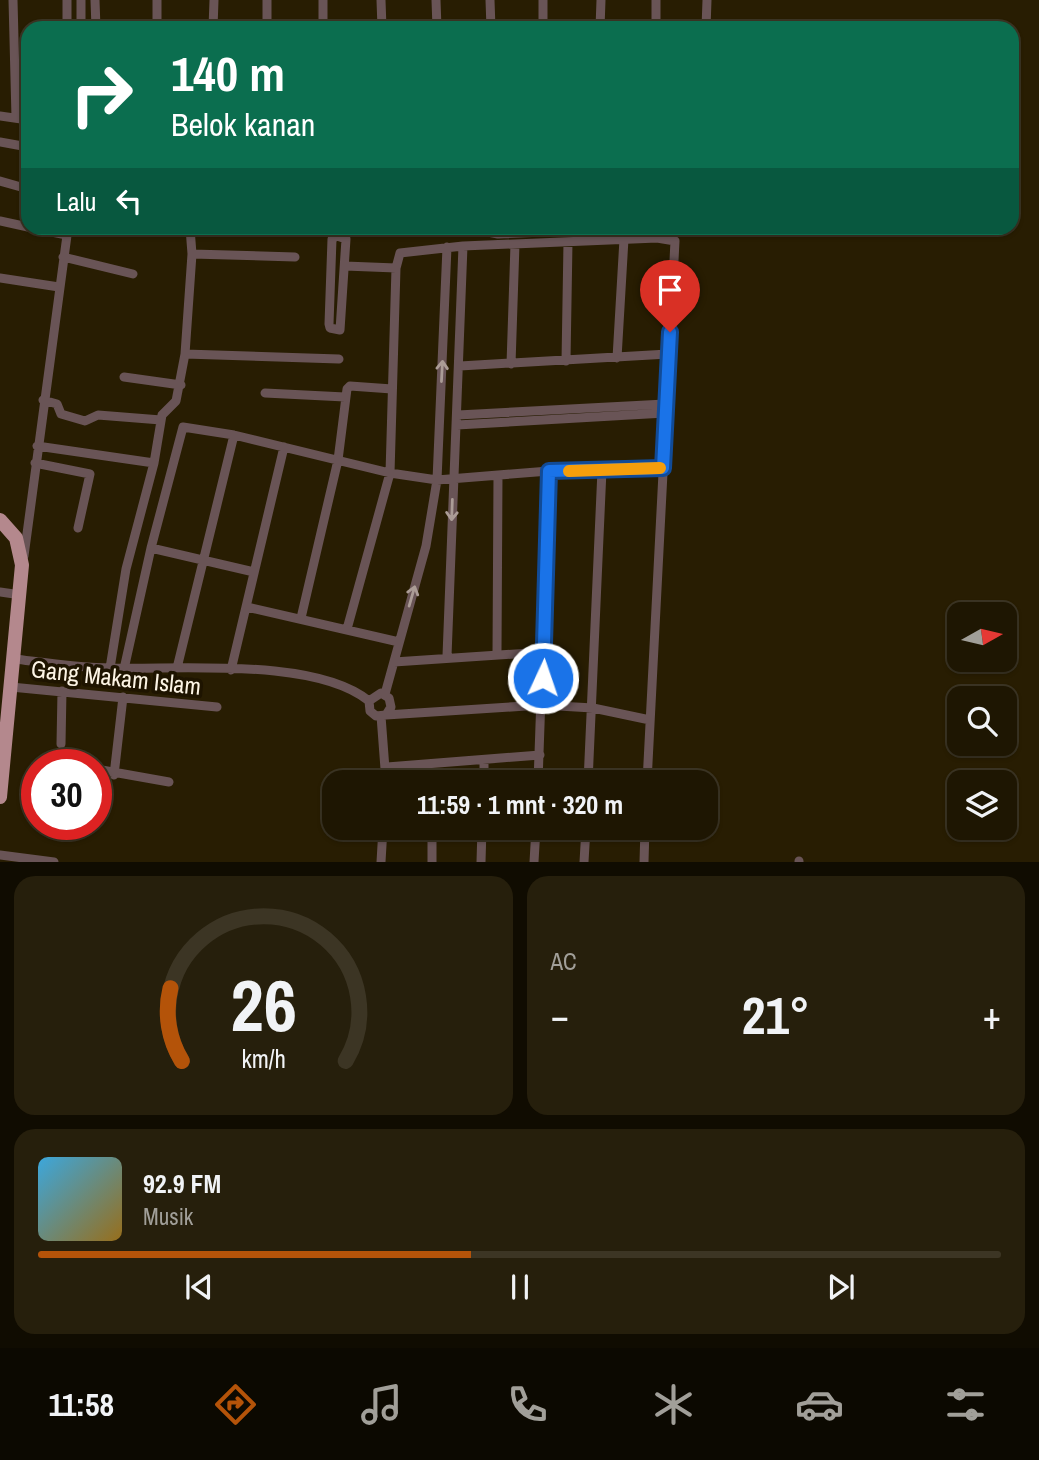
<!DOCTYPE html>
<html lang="id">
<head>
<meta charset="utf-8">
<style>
  :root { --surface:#1e1602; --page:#261f0c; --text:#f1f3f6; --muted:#a19f99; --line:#3c3524; --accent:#b45309 }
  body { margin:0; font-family:"Archivo Narrow",sans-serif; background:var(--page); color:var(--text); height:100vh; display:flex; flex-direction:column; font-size:26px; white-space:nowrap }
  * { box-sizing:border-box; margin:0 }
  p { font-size:23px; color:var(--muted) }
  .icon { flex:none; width:38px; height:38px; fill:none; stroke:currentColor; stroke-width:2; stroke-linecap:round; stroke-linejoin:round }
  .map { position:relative; height:862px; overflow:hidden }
  .details { display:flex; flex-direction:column; gap:14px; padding:14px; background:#100c01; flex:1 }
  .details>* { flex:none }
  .banner { position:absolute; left:21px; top:21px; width:998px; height:214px; border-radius:21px; box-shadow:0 2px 5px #0004,0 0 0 2px var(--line); background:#0b6e4f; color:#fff; overflow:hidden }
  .needle { width:46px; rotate:82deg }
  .buttons { position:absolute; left:947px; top:602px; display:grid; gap:14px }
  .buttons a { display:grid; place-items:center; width:70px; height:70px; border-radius:14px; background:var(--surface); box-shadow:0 2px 5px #0004,0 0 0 2px var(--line); font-size:35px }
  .speed { position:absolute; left:21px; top:749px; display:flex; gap:14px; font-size:35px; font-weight:700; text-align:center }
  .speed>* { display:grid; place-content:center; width:91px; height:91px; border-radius:50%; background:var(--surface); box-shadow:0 2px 5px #0004,0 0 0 2px var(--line); line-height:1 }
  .speed .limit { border:10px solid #d22; background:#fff; color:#111 }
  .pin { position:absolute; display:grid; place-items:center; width:60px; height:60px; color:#fff; margin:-72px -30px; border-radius:50% 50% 50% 0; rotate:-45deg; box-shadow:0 0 7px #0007 }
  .pin .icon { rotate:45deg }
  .me { position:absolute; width:77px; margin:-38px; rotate:3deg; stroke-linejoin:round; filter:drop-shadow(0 0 5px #0008) }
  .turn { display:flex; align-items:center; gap:24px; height:147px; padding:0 35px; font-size:32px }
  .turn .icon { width:91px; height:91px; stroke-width:2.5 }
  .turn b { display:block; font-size:49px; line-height:60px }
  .then { display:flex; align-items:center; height:66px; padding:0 35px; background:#0003; gap:14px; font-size:26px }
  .big { font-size:52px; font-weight:700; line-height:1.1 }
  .details .card { flex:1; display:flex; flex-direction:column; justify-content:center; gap:10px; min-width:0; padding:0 24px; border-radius:21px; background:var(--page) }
  .details .dial { align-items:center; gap:0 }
  .dial svg { height:182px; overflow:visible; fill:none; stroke:var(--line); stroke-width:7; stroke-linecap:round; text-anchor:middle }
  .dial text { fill:var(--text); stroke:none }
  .song { display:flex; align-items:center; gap:21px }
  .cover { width:84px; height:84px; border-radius:10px; background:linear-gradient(135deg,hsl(200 70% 55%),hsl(40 70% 35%)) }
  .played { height:7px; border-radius:4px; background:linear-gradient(90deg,var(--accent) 45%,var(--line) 45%) }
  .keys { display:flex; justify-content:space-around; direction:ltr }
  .heat { display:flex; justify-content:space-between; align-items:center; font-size:38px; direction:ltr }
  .details .tiles { flex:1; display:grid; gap:14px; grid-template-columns:1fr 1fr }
  .card:last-child { grid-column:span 2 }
  .trip { position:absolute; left:322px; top:770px; width:396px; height:70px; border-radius:21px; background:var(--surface); box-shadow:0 2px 5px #0004,0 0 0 2px var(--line); font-weight:700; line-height:70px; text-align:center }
  .dock { display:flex; height:112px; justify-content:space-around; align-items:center; background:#0c0901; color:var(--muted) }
  .dock .icon { width:49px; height:49px }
  .dock .on { color:var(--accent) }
  .dock b { font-size:32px; color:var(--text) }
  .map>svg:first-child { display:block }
</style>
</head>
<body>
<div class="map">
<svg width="1039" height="862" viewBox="0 0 1039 862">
  <rect width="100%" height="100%" fill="#281d02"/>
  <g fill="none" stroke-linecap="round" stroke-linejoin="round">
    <path stroke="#695456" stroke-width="9" d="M13,0L16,118
      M67,0V28
      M81,0V28
      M95,0L96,28
      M381,0L382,28
      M436,0L437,28
      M490,0L491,28
      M543,0V28
      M656,0V28
      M157,28V0
      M213,28L214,0
      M267,28V0
      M323,28V0
      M600,28L601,0
      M706,28L707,0
      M0,116L28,120
      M0,142L28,147
      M0,181L28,189
      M0,221L28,227
      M31,228L67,235
      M190,228L192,254L185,354L339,359
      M407,228H428
      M487,228L488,232L498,234L641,228
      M337,236L346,239L340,330L330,328L329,324L332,239Z
      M192,254L295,257
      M63,257L133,274
      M345,266L396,268
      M0,278L59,287
      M617,358L624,239
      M566,361L568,242
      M511,364L515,244
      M460,366L668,354
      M124,377L181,385
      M265,393L345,397
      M43,400L57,404L61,414L85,421L98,415L161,420
      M458,415L665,404
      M457,425L665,413
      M37,446L154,463
      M35,463L90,474L78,528
      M151,548L254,572
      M24,556L68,228
      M0,592L21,595
      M247,607L399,642
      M301,618L338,460L347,389L350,386L392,389
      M347,629L390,473L396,268L400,253L463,246L657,238L675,241L647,782
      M497,653L498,475
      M447,656L463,246
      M15,659C47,663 79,668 111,668C179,670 315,657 369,701L370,711L376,716L386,715L391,707L389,698L381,693L369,701
      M394,662L544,652
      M110,668L126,569L154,463L162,415L176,401L185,354
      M177,668L234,435
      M124,669L151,548L183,427L234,435L390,473L437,480L549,471L663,468
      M231,670L284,447
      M11,687L217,707
      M385,694L426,546L437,480L447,247
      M386,715L541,705L593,708L650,720
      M381,716L386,782
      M61,744L62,691
      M79,764L82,765
      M387,767L540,755
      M96,769L169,782
      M114,775L123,697
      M433,782V766
      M484,782V760
      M538,782L549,471
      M588,782L602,470
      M0,855L54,862
      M381,862L383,828
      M432,862V828
      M481,862L482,828
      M534,862L536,828
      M584,862L586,828
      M644,862L645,828
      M799,862V861"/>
    <path stroke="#b4888d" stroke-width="14" d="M0,520L16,538L22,565L0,797"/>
  </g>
  <defs><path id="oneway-shaft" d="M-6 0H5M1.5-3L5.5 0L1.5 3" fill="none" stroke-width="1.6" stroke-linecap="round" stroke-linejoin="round" transform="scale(1.75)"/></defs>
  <g stroke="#ab9c96">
    <use href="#oneway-shaft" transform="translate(442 371) rotate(-87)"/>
    <use href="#oneway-shaft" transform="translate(452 510) rotate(92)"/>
    <use href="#oneway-shaft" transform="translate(412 596) rotate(-74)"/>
  </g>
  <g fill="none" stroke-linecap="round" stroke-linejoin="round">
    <g stroke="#114b97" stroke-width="18">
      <path id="route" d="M543,678L549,471L663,468L670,332"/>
    </g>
    <use href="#route" stroke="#1a73e8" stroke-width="12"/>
    <path stroke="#f59e0b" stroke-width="12" d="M569,471L660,468"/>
  </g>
  <g text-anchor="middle" stroke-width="7" stroke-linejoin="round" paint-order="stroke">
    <g font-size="24" fill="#fcf4e4" stroke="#1e1400">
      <text transform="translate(116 678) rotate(6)" y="8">Gang Makam Islam</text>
    </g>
  </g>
</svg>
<div class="buttons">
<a><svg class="needle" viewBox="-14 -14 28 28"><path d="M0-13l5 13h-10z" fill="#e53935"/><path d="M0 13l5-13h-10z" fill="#a19f99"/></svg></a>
<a><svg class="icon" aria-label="search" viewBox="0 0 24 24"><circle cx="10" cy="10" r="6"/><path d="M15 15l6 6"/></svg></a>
<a><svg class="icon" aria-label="layers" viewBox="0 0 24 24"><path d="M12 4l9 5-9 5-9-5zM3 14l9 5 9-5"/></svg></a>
</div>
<div class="speed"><div class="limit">30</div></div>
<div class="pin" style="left:670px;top:332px;background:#d93025"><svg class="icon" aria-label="arrive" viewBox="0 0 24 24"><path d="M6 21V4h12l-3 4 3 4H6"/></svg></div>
<svg class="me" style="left:543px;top:678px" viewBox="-20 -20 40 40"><circle r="17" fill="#1a73e8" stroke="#fff" stroke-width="3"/><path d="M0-11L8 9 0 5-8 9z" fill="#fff"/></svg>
<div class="trip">11:59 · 1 mnt · 320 m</div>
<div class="banner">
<div class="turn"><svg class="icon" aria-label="right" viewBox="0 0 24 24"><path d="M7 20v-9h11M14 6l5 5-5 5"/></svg><div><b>140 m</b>Belok kanan</div></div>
<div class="then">Lalu<svg class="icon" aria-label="left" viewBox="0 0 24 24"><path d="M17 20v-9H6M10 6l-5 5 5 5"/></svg></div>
</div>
</div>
<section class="details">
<div class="tiles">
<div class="card dial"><svg viewBox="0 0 100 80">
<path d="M14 69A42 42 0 1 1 86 69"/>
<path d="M14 69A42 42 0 0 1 9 37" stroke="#b45309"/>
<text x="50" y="56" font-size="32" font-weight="700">26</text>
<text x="50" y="72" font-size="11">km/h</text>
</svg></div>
<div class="card"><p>AC</p>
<div class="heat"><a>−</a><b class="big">21°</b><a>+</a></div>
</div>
<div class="card">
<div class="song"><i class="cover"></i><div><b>92.9 FM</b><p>Musik</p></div></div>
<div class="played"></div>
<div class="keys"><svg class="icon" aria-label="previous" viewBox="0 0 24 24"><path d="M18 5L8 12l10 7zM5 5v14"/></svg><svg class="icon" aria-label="pause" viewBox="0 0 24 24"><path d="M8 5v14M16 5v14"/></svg><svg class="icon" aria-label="next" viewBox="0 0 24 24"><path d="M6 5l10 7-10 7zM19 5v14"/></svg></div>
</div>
</div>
</section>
<nav class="dock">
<b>11:58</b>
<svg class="icon on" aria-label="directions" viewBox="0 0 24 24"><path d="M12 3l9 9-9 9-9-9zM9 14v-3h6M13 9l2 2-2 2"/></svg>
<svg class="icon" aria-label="music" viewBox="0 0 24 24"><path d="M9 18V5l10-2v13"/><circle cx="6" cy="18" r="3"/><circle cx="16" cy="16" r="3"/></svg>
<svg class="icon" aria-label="phone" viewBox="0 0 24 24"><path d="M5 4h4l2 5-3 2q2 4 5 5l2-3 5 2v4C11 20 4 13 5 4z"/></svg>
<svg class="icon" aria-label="climate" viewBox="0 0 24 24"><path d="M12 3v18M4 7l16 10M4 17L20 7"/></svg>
<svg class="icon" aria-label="car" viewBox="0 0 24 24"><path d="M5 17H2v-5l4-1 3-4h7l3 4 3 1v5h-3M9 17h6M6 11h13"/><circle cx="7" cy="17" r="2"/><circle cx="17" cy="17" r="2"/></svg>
<svg class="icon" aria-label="filters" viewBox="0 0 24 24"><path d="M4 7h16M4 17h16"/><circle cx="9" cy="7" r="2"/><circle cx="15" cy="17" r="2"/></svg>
</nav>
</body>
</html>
